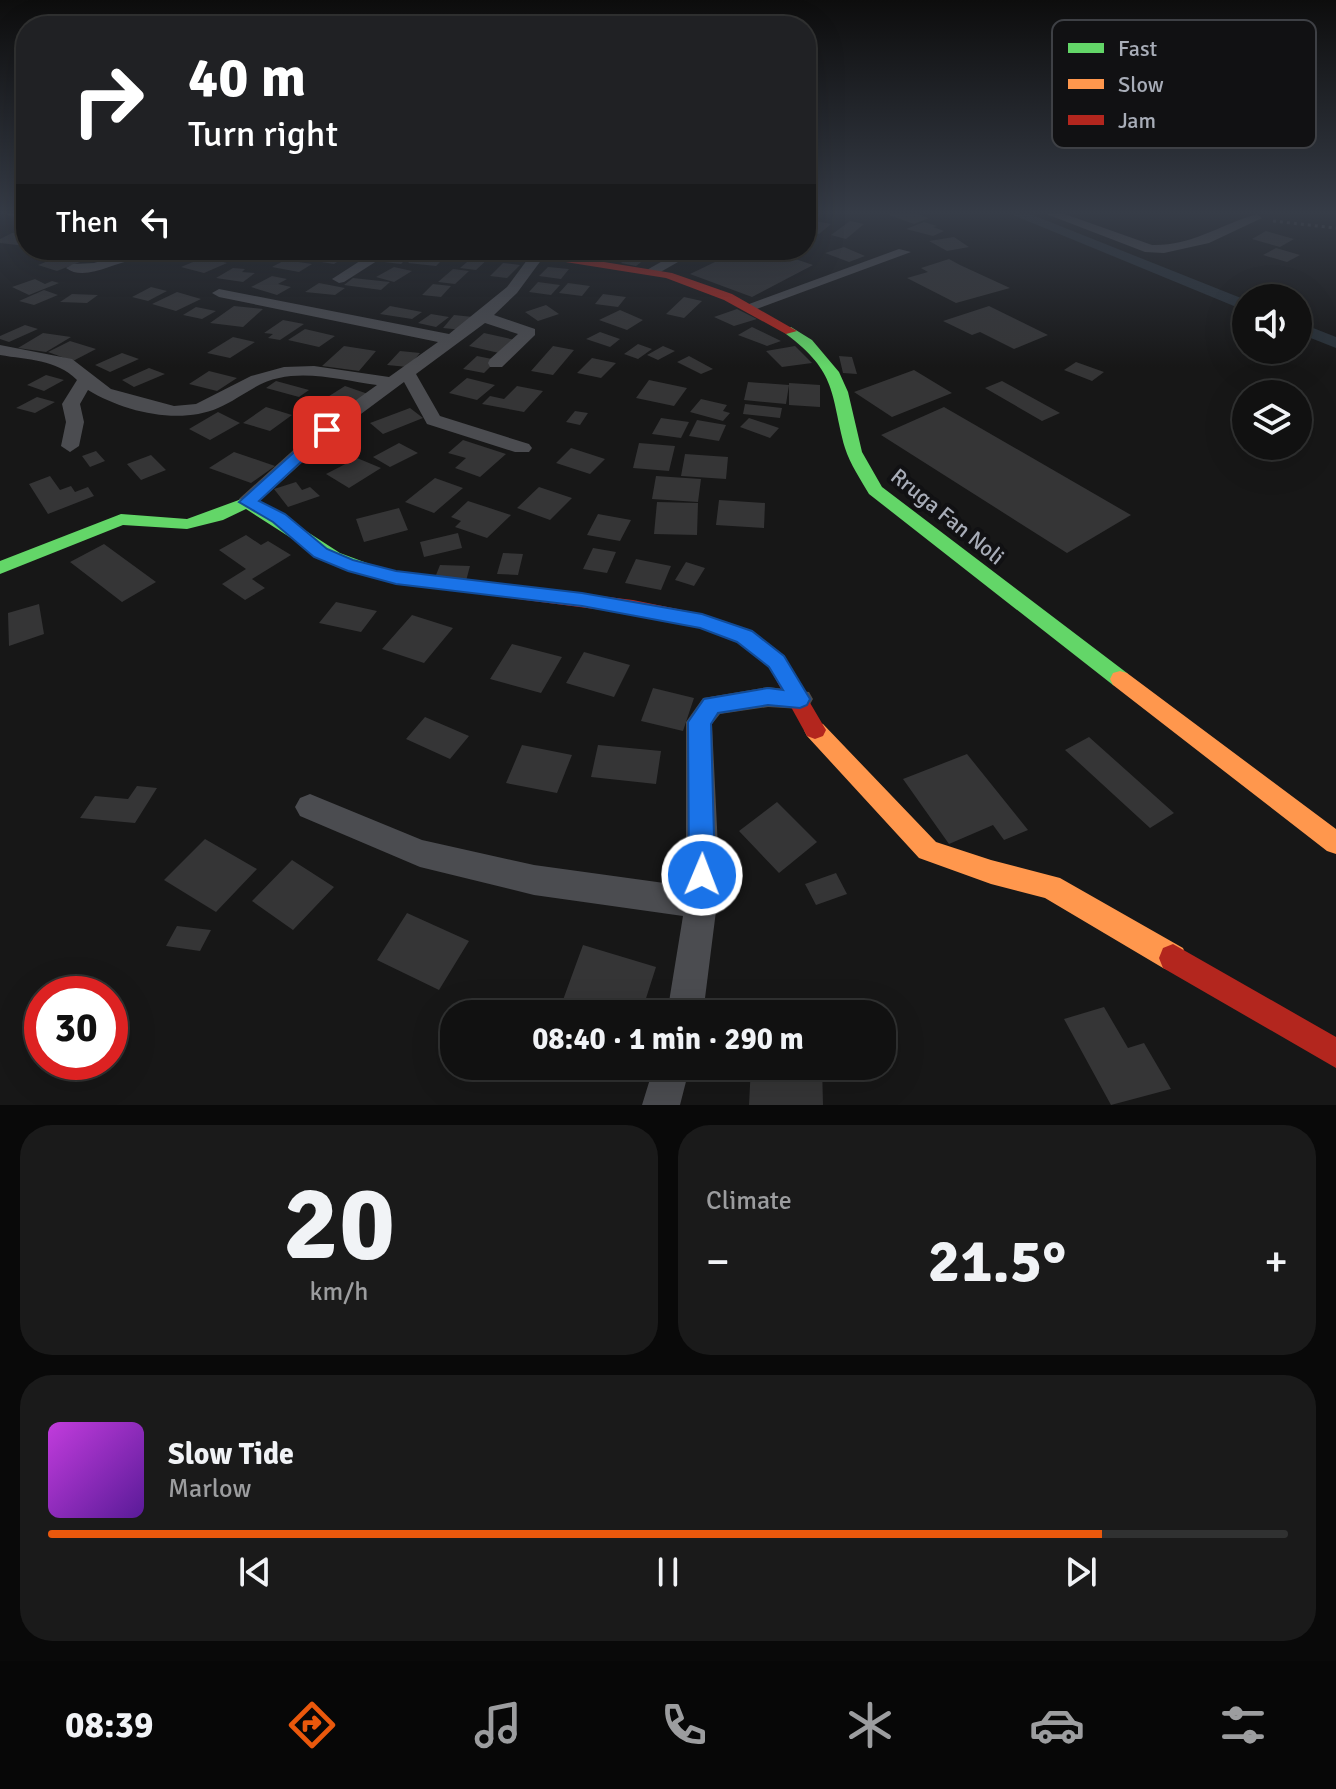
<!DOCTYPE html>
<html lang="en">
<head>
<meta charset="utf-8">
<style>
  :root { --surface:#111; --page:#1a1a1a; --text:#f1f3f6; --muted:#9c9d9f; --line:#303131; --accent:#ea580c }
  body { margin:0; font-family:Signika,sans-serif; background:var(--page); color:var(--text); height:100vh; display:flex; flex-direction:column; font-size:30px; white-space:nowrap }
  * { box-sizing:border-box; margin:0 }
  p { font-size:26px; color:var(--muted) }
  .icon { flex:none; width:44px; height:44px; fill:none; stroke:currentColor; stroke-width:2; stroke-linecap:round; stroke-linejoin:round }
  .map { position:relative; height:1105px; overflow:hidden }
  .drawer { display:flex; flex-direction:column; gap:20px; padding:20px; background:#090909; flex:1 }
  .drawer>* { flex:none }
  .hud { position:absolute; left:16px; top:16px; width:800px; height:244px; border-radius:32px; box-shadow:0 8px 32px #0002,0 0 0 2px var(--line); background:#202124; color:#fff; overflow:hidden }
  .fabs { position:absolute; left:1232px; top:284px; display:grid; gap:16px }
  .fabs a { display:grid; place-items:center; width:80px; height:80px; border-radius:50%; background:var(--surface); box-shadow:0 8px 32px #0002,0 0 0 2px var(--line); font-size:40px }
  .speed { position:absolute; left:24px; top:976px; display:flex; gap:16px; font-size:40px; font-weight:700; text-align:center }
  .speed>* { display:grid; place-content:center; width:104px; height:104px; border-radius:50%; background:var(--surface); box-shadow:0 8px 32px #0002,0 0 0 2px var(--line); line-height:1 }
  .speed .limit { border:12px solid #d22; background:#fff; color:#111 }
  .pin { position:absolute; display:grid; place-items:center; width:68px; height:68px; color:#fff; margin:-34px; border-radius:16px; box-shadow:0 4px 12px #0006 }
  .me { position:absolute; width:88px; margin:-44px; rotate:1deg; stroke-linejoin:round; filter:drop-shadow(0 0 6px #0008) }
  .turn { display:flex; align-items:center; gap:28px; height:168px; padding:0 40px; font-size:36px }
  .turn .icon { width:104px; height:104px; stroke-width:2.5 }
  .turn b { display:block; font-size:56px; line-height:68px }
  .then { display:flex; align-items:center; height:76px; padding:0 40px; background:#0003; gap:16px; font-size:30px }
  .big { font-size:60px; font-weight:800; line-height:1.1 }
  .drawer .widget { flex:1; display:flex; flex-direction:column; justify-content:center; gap:12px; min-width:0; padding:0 28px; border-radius:32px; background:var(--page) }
  .drawer .dial { align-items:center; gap:0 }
  .dial b { font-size:104px; line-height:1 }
  .song { display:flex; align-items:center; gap:24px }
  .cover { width:96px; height:96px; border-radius:12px; background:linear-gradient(135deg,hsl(290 70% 55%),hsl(270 70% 35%)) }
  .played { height:8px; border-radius:4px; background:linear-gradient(90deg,var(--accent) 85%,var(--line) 85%) }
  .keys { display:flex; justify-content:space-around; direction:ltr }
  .heat { display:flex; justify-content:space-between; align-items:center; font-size:44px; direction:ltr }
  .drawer .tiles { flex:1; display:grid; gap:20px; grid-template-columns:1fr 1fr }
  .widget:last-child { grid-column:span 2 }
  .trip { position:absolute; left:440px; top:1000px; width:456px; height:80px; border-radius:32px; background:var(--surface); box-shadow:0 8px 32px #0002,0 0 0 2px var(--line); font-weight:800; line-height:80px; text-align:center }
  .tab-bar { display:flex; height:128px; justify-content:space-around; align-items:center; background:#070707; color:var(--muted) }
  .tab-bar .icon { width:56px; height:56px }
  .tab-bar .current { color:var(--accent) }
  .tab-bar b { font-size:36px; color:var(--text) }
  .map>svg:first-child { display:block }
</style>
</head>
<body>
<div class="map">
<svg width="1336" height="1105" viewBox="0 0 1336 1105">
  <rect width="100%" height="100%" fill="#171717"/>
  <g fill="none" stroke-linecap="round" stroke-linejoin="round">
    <path fill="#2a3239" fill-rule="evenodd" d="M1006,212H1025L1246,300V311Z
      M1298,322L1336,337V348L1298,333Z"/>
  </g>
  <path fill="#353536" d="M912,212L929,218L914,224L884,213Z
    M814,221L831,224L819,234L806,231V222Z
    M850,221L864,224L846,239L831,235Z
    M924,222L937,226L933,227L944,231L933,236L906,229Z
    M1266,231L1294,239L1280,247L1252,239Z
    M12,233L26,234V246L0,243V239Z
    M954,237L969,247L947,251L929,241Z
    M844,247L865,256L849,262L825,253Z
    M1276,248L1300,255L1287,262L1263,255Z
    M262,250H304L287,258Z
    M637,250H657L636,266L621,263Z
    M740,250H769L813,265L752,297L690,274Z
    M329,252L348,255L334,264L315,261Z
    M395,252L411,254L401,264L384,262Z
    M66,254L85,260L57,271L38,265Z
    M417,254L445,257L436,266L408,263Z
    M474,256L489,258L476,270L460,268Z
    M205,257L227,263L204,273L181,267Z
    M949,259L960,265L1010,288L956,303L907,278L928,272L921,268Z
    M285,260L312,264L299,272L272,267Z
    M503,263L520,265L507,278L490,276Z
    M394,267L412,271L394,282L376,277Z
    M548,267L569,269L561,279L539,276Z
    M233,268L245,269L242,272L255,273L243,282L216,278Z
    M453,269L469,271L455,284L438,282Z
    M272,276L287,279L278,284L291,287L277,295L251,287Z
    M353,278L390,282L381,290L344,285Z
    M35,279L45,284L52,281L59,283L29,295L12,287Z
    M538,282L560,285L551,295L529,292Z
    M319,283L345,288L335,295L305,292Z
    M568,283L590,286L582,296L559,293Z
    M433,284L451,286L441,297L422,295Z
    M151,287L167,291L148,301L132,297Z
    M44,290L58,295L34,305L19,301Z
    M177,292L201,299L176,311L152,304Z
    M72,294L98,295L87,303L60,302Z
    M603,294L626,297L618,307L595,304Z
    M684,297L702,301L684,318L666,314Z
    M546,305L559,314L538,321L525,312Z
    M234,306L263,309L243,327L210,323Z
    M390,306L422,312L412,319L380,314Z
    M989,306L1048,335L1014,349L980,332L972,335L943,321Z
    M196,307L216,311L202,319L183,315Z
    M737,309L757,319L734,326L714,317Z
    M620,310L643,320L627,330L599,320Z
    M431,314L449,317L436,327L418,323Z
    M454,315L473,317L463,330L443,328Z
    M283,320L304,324L280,340L268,338L273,334L264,333Z
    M25,325L38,329L9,342L0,339V336Z
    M752,327L781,341L767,346L738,335Z
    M305,329L335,336L319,347L288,340Z
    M600,332L620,339L610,347L586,339Z
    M43,333L71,337L46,352L18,348Z
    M484,333L515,340L499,353L469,346Z
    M233,337L255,342L230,358L207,353Z
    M70,341L96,349L73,361L48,352Z
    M638,344L652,349L638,359L624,354Z
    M344,346L376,351L359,371L322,366Z
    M553,346L574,350L553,375L531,371Z
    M663,346L675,351L658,360L647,355Z
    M795,346L812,363L782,367L766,351Z
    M400,351L420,353L408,367L387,365Z
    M122,353L139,359L110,372L95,365Z
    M477,356L497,360L484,373L463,369Z
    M689,356L713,369L701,374L677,362Z
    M839,356L852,357L857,374L843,373Z
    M592,358L616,363L601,378L577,373Z
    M1076,362L1104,372L1092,381L1064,370Z
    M149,368L165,374L134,387L122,380Z
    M914,370L952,393L892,417L854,392Z
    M209,371L237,378L217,391L189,384Z
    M46,375L64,380L44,391L27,385Z
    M467,378L495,385L477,400L449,393Z
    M649,380L687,388L674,406L636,398Z
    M276,381L309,390L299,397L266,388Z
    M1002,381L1060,413L1042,421L985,388Z
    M748,382L789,385L786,404L744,400Z
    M789,383L820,385V407L789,405Z
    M345,386L368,394L350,406L326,398Z
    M517,386L543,391L524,412L482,404L490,396L504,399Z
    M37,397L55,402L35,413L16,408Z
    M701,399L727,405L723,411L730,413L723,421L690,412Z
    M745,404L782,408L780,418L743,414Z
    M266,407L292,415L270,431L243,423Z
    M944,407L1131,515L1067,553L881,435Z
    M410,408L423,418L383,434L370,423Z
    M575,411L588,413L580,425L566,422Z
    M218,412L240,423L210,440L189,429Z
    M661,418L689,422L681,438L652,434Z
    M749,418L779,428L770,438L740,427Z
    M697,420L726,425L719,441L689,436Z
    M463,440L506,454L480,477L455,468L466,458L448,453Z
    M399,443L418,453L390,467L373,457Z
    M639,443L675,446L669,471L633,468Z
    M571,448L605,459L590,474L556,463Z
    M96,451L105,461L90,467L82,456Z
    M234,452L275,466L251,483L209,468Z
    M685,454L728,457L726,479L681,476Z
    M151,455L166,470L141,480L127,464Z
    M357,458L381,468L349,488L326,474Z
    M50,476L60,490L71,486L75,492L88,487L94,496L48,514L29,484Z
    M656,476L701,479L698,502L652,499Z
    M435,478L463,488L434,513L405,502Z
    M296,482L302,490L310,487L320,496L288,507L274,489Z
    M539,487L572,498L550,520L517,508Z
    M719,500L765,503L764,528L716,525Z
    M468,501L511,515L487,538L455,527L461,521L451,517Z
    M657,502L698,503L697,535L654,534Z
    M399,508L408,530L364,542L356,519Z
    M598,514L631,520L620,541L587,535Z
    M458,533L462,548L424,557L420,542Z
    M246,535L261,545L268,541L291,555L252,579L265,588L245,600L222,584L246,569L219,550Z
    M104,544L156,582L122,602L70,562Z
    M593,548L616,552L607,573L583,569Z
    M503,553L523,554L518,575L497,574Z
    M636,559L671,566L661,590L625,583Z
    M686,562L705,568L694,586L675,580Z
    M440,565L470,566L466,581L434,580Z
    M336,602L377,611L361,632L319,623Z
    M39,604L44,634L9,646L8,613Z
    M412,615L453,628L424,663L382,649Z
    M512,644L562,657L541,693L490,679Z
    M584,652L630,665L614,697L566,683Z
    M653,688L694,698L683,731L641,721Z
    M425,717L469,736L450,759L406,739Z
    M1089,737L1174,813L1150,828L1065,750Z
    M522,745L572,755L557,793L506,783Z
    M598,745L661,751L656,784L591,777Z
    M967,754L1028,830L1004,840L993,825L949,844L903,779Z
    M137,786L157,788L135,823L80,818L95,796L128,799Z
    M777,802L817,842L779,873L739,831Z
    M205,839L257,869L216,912L164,880Z
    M292,860L334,887L293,930L252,901Z
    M836,873L847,894L816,905L805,884Z
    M407,913L469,941L439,990L377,960Z
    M177,926L211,930L200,951L166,946Z
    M583,945L656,967L641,1014H608L563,1000Z
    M1104,1007L1128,1048L1144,1043L1171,1089L1111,1105L1064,1019Z
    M751,1066H822L823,1105H749Z"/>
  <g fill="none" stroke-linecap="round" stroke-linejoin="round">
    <path stroke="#4d4e52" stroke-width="3" stroke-dasharray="3 4" stroke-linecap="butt" d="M1273,221L1336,228"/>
    <path fill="#4b4c50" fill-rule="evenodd" d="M5,212H26V220L7,215Z
      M1041,212H1059L1152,245C1190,246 1216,227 1251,216C1258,213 1257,214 1262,218L1209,243L1164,253L1145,252Z
      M899,249L911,252L754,310H744L741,307Z
      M188,250C172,263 152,257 133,260C113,263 84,282 66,268L73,264L94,263L131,252Z
      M377,250H394L344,282L339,283L332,279Z
      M682,250H699L657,274L645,271Z
      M538,251L545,255L517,293L494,315L535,329V335L502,367H490L488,363L490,359L518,334L485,323L416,374L440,416L529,444L532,448L529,452H515L427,424L404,382L334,434L254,506L247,508L237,502L240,498L320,426L377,385C345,381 311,371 279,378C257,382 239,399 218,408C179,425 124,412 88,390L80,404L84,422L79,446L70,452L61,446L66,422L62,404L77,380C56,359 28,360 0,355V345L72,359L111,389L174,406L196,404L251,376L284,367L314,366L389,377L438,342L219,297L212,293L219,289L449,334L507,287L533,252Z
      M768,687L809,692L813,699L809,706L800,709L768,707L720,714L712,724L718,848L717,903L703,1014H667L683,916L534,895L420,867L300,816L295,807L300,798L310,794L422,840L534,865L686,886V722L703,698Z
      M654,1066H690L680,1105H642Z"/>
    <path fill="#63d668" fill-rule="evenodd" d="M791,327L812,340L839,372L848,392L862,452L882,487L1127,673L1130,679L1127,685L1120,687L1113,685L869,494C861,480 850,464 845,448C830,393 838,373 786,334L785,331Z
      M247,497L269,507L340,553L375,566L377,570L368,576L327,561L246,509L223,520L187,529L123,525L0,574V561L121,514L187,519Z"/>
    <path fill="#ff974d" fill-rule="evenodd" d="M1120,671L1127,673L1336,829V854L1327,851L1113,685L1110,679L1113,673Z
      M815,721L823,724L936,842L991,860L1060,878L1183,948L1187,958L1183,968L1173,972L1163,968L1045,898L991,884L919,858L807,736L804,730L807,724Z"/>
    <path fill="#b3261e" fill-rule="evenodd" d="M503,250H530L672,273L732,294L797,331L786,334L724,300L666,278L509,253Z
      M368,564L396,571L633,600L702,614L751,631L783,657L826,730L823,736L815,739L807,736L769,667L737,641L699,627L633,614L396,583L361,574L359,570Z
      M1173,944L1336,1037V1068L1163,968L1159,958L1163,948Z"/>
  </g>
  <linearGradient id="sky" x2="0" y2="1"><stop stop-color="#0d0d0d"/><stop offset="0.58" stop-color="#363c47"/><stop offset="1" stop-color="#363c47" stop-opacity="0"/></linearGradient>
  <rect width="1336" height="367" fill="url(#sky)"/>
  <path fill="#1a73e8" stroke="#114b97" stroke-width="2" d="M327,426L332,427V433L259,501L285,514L327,549L353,560L396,571L582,593L702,614L752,631L784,656L810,699L807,705L800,708L768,705L718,713L711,724L715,875L711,884L702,887L693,884L689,875L688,722L704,699L768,688L783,690L769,667L737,642L700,628L582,606L396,584L348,571L314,557L273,522L239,502L322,427Z"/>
  <g text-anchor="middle" stroke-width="8" stroke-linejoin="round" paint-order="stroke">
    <g font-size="22" fill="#a8adb8" stroke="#111113">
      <text transform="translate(948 516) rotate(39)" y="8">Rruga Fan Noli</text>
    </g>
  </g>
  <rect x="1052" y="20" width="264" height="128" rx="12" fill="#111113" stroke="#3e4045" stroke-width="2"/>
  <rect x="1068" y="43" width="36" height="10" fill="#63d668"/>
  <rect x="1068" y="79" width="36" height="10" fill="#ff974d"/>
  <rect x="1068" y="115" width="36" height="10" fill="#b3261e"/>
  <g font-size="22" fill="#a8adb8">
    <text x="1118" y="56">Fast</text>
    <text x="1118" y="92">Slow</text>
    <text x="1118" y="128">Jam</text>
  </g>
</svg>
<div class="fabs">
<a><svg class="icon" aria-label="sound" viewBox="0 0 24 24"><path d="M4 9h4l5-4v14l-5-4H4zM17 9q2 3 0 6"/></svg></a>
<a><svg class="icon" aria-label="layers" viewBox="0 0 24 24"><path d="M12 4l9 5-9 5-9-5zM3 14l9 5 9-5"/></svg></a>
</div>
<div class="speed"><div class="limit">30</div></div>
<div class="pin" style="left:327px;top:430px;background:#d93025"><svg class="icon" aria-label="arrive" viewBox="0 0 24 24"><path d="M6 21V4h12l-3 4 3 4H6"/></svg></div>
<svg class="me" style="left:702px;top:875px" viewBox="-20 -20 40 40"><circle r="17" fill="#1a73e8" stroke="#fff" stroke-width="3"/><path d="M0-11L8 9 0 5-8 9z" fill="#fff"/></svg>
<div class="trip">08:40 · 1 min · 290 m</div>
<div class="hud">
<div class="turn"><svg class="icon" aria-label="right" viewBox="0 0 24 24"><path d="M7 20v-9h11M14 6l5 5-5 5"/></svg><div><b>40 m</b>Turn right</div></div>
<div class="then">Then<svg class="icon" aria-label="left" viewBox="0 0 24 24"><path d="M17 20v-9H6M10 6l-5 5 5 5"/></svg></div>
</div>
</div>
<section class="drawer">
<div class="tiles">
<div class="widget dial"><b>20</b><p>km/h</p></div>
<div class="widget"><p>Climate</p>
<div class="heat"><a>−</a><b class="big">21.5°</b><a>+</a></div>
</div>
<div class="widget">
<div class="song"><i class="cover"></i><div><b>Slow Tide</b><p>Marlow</p></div></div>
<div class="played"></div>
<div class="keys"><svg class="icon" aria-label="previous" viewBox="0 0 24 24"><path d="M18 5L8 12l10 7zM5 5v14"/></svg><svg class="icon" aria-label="pause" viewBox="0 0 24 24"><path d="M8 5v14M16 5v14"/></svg><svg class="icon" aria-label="next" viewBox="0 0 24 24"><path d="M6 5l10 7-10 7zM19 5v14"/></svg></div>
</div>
</div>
</section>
<nav class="tab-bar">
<b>08:39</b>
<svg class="icon current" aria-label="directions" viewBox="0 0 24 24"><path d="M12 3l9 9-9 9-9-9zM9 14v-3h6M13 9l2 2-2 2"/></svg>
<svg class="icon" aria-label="music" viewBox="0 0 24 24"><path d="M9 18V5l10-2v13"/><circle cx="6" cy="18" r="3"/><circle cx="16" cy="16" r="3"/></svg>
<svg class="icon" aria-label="phone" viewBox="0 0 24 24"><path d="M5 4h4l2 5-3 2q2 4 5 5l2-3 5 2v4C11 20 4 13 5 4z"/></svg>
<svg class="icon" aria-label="climate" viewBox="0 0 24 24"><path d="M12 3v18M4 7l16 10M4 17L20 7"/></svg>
<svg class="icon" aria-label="car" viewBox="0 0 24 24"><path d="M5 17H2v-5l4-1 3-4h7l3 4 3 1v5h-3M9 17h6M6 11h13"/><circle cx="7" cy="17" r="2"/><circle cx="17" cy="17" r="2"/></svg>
<svg class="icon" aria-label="filters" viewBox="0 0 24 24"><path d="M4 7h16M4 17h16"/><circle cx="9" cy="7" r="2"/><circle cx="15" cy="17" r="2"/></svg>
</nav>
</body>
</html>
